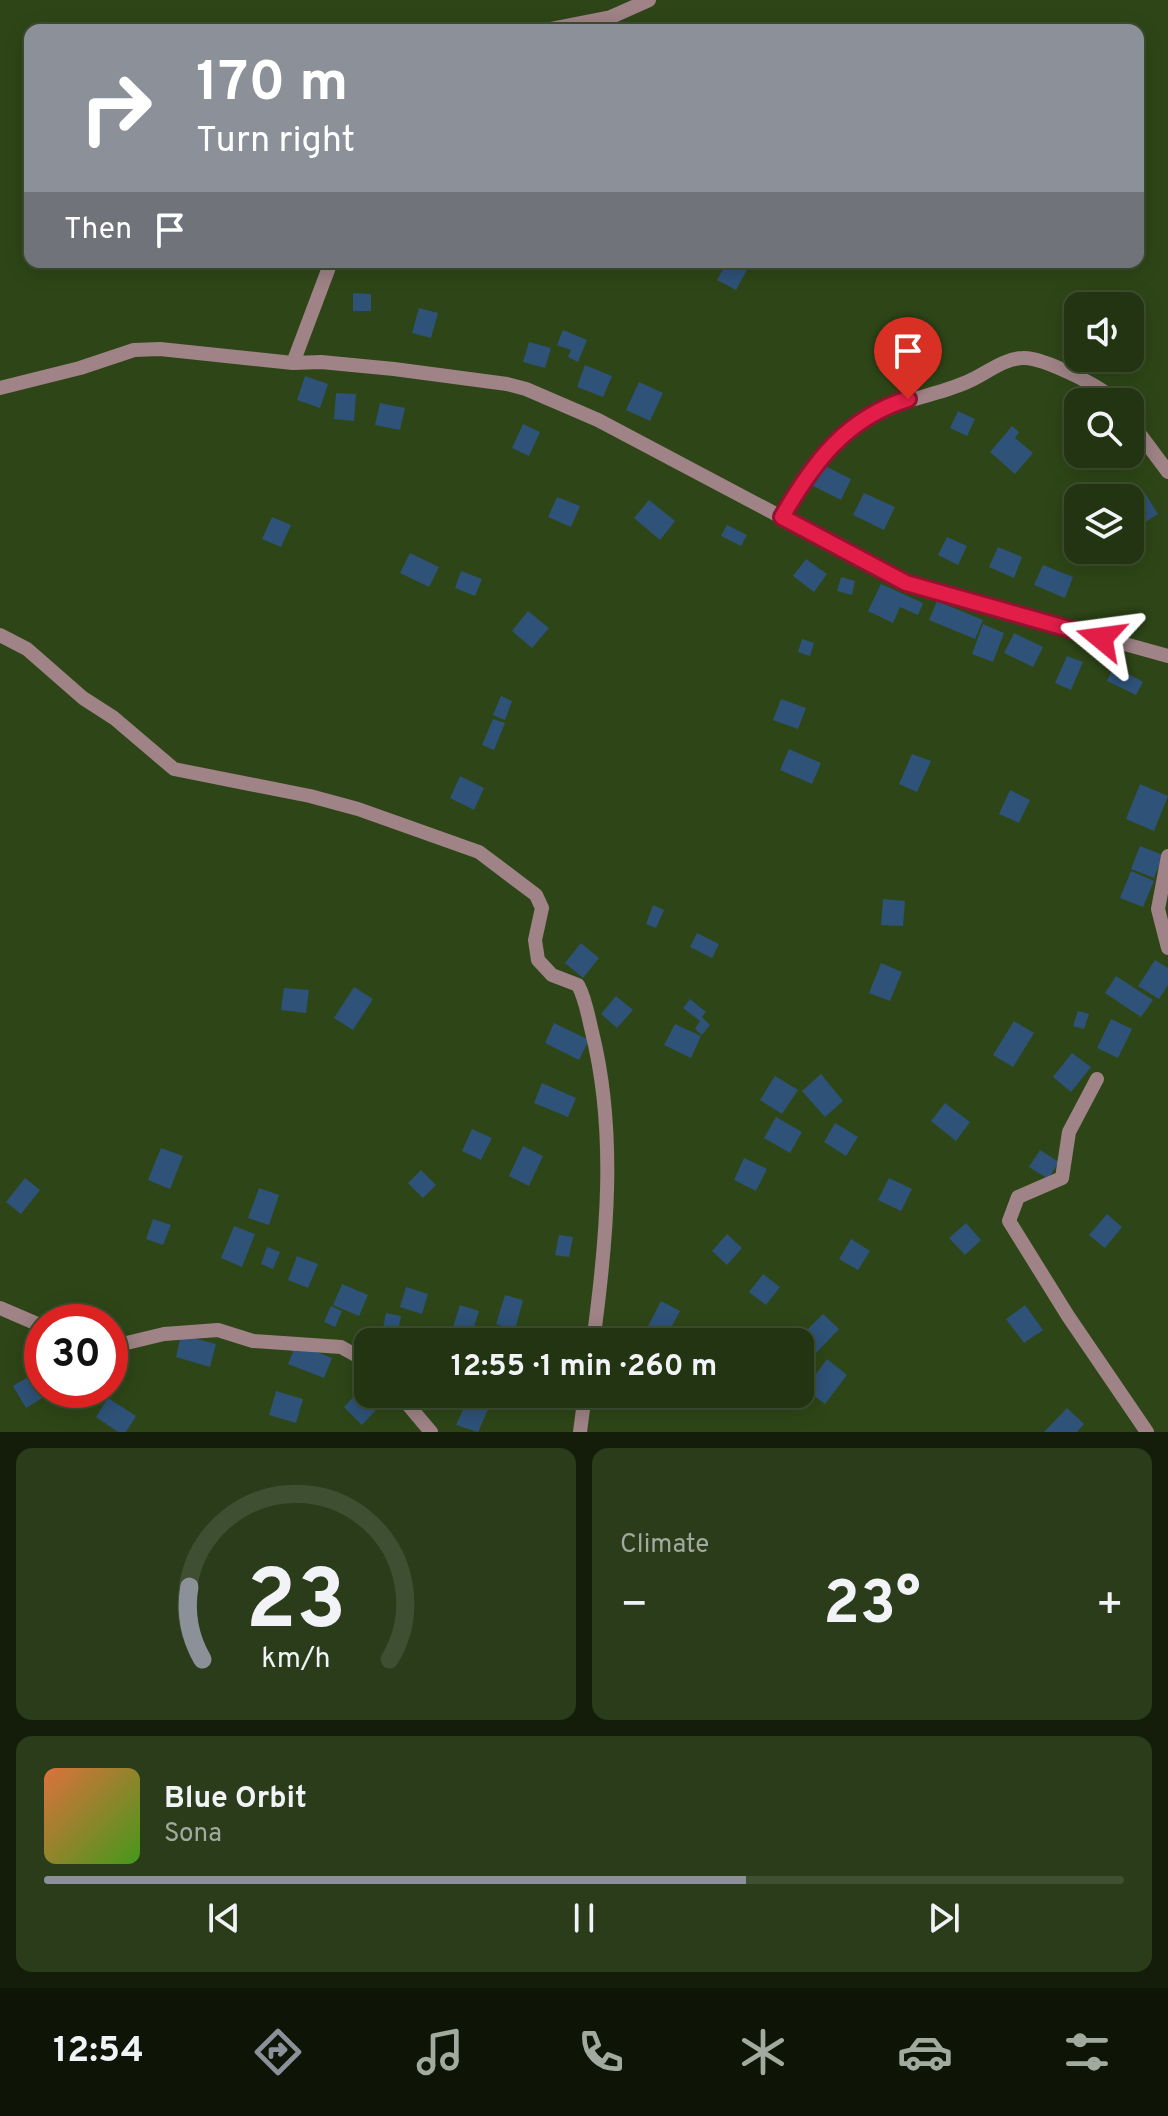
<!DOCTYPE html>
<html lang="en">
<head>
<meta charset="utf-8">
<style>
  :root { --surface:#223411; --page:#2a3c1a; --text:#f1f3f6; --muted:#a2aa9f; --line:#3f4f31; --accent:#8c9099 }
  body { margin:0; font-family:Overpass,sans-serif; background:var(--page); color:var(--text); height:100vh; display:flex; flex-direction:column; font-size:30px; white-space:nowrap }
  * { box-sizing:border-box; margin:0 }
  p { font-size:26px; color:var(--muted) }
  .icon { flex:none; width:44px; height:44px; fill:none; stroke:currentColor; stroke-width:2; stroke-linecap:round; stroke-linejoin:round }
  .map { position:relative; height:1432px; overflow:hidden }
  .side { display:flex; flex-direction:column; gap:16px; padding:16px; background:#131d09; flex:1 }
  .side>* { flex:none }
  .top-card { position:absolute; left:24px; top:24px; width:1120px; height:244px; border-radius:16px; box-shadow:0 4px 20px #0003,0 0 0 2px var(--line); background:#8c9099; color:#fff; overflow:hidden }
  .controls { position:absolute; left:1064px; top:292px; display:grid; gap:16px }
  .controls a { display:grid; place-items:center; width:80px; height:80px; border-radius:16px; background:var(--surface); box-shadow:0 4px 20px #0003,0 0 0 2px var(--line); font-size:40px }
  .speed { position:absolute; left:24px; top:1304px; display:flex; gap:16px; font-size:40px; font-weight:700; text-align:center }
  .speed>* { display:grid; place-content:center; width:104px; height:104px; border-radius:50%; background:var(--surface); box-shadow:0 4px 20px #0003,0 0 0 2px var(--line); line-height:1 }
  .speed .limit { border:12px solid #d22; background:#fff; color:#111 }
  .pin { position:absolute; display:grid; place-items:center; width:68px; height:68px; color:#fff; margin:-82px -34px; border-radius:50% 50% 50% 0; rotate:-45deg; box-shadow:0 0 8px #0007 }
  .pin .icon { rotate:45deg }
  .me { position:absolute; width:88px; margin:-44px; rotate:286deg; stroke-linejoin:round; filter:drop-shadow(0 0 6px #0008) }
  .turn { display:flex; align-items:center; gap:28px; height:168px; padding:0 40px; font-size:36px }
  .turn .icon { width:104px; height:104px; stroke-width:2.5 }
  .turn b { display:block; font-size:56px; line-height:68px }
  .then { display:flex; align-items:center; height:76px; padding:0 40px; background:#0003; gap:16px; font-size:30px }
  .big { font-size:60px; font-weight:700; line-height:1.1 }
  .side .tile { flex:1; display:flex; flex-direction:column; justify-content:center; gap:12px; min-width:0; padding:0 28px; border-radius:16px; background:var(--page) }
  .side .dial { align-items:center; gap:0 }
  .dial svg { height:208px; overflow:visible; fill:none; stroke:var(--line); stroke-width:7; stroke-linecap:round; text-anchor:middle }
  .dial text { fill:var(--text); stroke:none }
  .song { display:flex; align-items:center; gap:24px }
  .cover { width:96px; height:96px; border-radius:12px; background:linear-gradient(135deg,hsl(20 70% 55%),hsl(100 70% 35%)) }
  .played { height:8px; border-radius:4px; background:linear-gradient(90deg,var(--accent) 65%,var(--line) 65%) }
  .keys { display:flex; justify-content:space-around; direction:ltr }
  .heat { display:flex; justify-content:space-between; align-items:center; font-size:44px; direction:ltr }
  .side .tiles { flex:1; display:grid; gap:16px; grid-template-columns:1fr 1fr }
  .tile:last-child { grid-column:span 2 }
  .trip { position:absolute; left:354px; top:1328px; width:460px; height:80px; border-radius:16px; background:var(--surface); box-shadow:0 4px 20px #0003,0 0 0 2px var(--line); font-weight:700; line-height:80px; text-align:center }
  .menu { display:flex; height:128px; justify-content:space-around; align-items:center; background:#0e1507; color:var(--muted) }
  .menu .icon { width:56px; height:56px }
  .menu .active { color:var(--accent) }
  .menu b { font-size:36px; color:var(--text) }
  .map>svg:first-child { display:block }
</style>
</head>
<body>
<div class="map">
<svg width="1168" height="1432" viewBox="0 0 1168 1432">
  <rect width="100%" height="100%" fill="#2e4617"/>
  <path fill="#2e5278" d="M727,262H737L748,268L736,290L717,280Z
    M1109,290L1132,306H1099Z
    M353,293L371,294V311H353Z
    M419,308L438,313L431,338L412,333Z
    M563,330L587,340L578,362L568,357L571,350L557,345Z
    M529,342L551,348L545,368L523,362Z
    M585,365L612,376L603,397L577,387Z
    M305,376L328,384L320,408L297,400Z
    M639,382L663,393L650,421L626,410Z
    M336,393L356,394L354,421L334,419Z
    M380,403L405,408L400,430L375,425Z
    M958,411L975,419L967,436L950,428Z
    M523,424L540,432L529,456L512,448Z
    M1012,426L1019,432L1015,438L1033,453L1015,474L990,452Z
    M821,464L851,479L841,500L811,485Z
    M864,493L895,507L884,530L853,515Z
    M1145,493L1158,514L1130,532V503Z
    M557,497L580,506L571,527L548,517Z
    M649,500L675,521L660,540L634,518Z
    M272,517L291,525L281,547L262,539Z
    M727,525L747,535L741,546L721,536Z
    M947,537L967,546L958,565L938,555Z
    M998,547L1022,557L1014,578L989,567Z
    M410,553L439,567L429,587L400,573Z
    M806,559L827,574L814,592L793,576Z
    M1043,565L1073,577L1065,598L1034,585Z
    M461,571L482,579L475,596L455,588Z
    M841,577L855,581L852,595L837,591Z
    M881,584L923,603L918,615L900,607L893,623L868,611Z
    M937,601L983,620L975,639L929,620Z
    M528,611L549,628L532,648L512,631Z
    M983,624L1004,633L993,662L972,654Z
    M1014,633L1043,647L1033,667L1004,653Z
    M802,639L814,643L810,656L798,652Z
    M1067,656L1083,662L1071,690L1055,683Z
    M1114,666L1143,682L1136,695L1107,681Z
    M501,696L512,701L505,720L493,715Z
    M781,699L806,708L798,729L773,720Z
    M493,719L505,723L494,750L482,745Z
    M789,749L821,763L812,784L780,770Z
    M912,754L931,761L917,792L899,784Z
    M460,776L484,788L474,810L450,798Z
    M1140,784L1168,796L1154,831L1126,819Z
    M1010,790L1030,800L1019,823L999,814Z
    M1140,846L1163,855L1154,878L1131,869Z
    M1131,871L1154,881L1143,907L1120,898Z
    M883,899L905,901L903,926L881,925Z
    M653,905L664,910L656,928L646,924Z
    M697,933L719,944L712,958L690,947Z
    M581,943L599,958L583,978L565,963Z
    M1155,960L1168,968V985L1159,999L1138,986Z
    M881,963L902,972L890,1001L869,993Z
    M1116,976L1153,1000L1141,1017L1105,993Z
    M354,987L373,999L353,1030L334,1018Z
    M284,988L309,990L306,1013L281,1010Z
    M616,996L633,1010L617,1028L601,1014Z
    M690,999L706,1012L702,1017L710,1025L702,1035L695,1029L700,1021L683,1008Z
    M1078,1011L1089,1014L1084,1029L1073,1026Z
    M1111,1019L1132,1029L1118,1058L1097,1048Z
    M1014,1021L1034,1033L1013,1067L993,1055Z
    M554,1023L589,1040L579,1060L545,1043Z
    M675,1024L701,1036L691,1058L664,1045Z
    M1072,1053L1091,1067L1071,1092L1053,1077Z
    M821,1074L843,1101L825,1117L802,1091Z
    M775,1076L798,1090L782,1114L760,1100Z
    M542,1083L576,1098L568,1117L534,1103Z
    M945,1103L970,1122L956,1141L931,1121Z
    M776,1117L802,1132L790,1153L764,1138Z
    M835,1123L858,1137L846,1156L824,1142Z
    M472,1129L492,1138L481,1160L462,1151Z
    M523,1146L543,1156L529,1186L509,1176Z
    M161,1148L183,1156L170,1189L148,1180Z
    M1040,1150L1059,1162L1048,1179L1029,1167Z
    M744,1158L767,1169L756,1191L734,1180Z
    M421,1170L436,1185L423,1198L408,1183Z
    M25,1178L40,1190L21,1214L6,1202Z
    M889,1178L912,1189L901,1211L878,1200Z
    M259,1188L279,1195L269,1225L248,1218Z
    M1107,1214L1122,1227L1105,1248L1089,1235Z
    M153,1219L171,1225L163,1245L146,1239Z
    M966,1223L981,1240L965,1255L949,1238Z
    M234,1226L255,1234L242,1267L221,1258Z
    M727,1234L742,1248L727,1265L712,1251Z
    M559,1235L573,1237L569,1257L555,1255Z
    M851,1239L870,1251L858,1270L839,1259Z
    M267,1247L280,1252L273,1269L261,1264Z
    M297,1256L318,1264L308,1288L288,1280Z
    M763,1274L780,1287L766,1305L749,1292Z
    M342,1284L368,1295L359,1316L333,1305Z
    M406,1287L428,1294L422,1314L400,1307Z
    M505,1295L523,1300L515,1330L496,1324Z
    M661,1301L680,1311L664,1341L645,1332Z
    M460,1305L479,1311L472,1333L453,1327Z
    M1025,1305L1043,1330L1024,1343L1006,1319Z
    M331,1306L342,1311L335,1327L324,1322Z
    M386,1313L401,1316L398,1331L383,1328Z
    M823,1314L839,1329L816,1353L800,1337Z
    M181,1335L216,1344L210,1367L176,1357Z
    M291,1342L332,1358L324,1378L288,1364L293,1352L288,1349Z
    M827,1359L847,1375L825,1404L805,1389Z
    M31,1375L44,1397L26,1408L13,1386Z
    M276,1391L303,1399L296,1423L269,1415Z
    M358,1392L376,1410L362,1425L344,1407Z
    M470,1394L491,1403L478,1432L456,1425Z
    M597,1394H628L614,1409Z
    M108,1398L136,1416L126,1432H118L96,1417Z
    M1067,1408L1084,1424L1077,1432H1044Z"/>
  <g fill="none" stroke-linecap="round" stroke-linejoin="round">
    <path stroke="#9f8386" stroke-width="14" d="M545,30L611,17L649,0
      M293,363L331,262
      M0,388L80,368L134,350L160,349L293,363L321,362L394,369L507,384L526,389L598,420L906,583L1168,656
      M1130,421L1168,472
      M782,517C801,485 819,454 848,430C884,400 926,400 967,382C984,375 1004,358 1023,358C1042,357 1104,387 1116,402
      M0,635L27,649L83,698L114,718L174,769L310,796L358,809L479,852L536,895L542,908L535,940L538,960L552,975L578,985C586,1000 588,1016 592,1032C617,1132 607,1240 593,1342
      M1168,856L1158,909L1168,948
      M1097,1079L1069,1132L1062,1178L1018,1197L1009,1221L1068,1316L1147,1432
      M0,1308L42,1326
      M110,1347L164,1334L218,1330L253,1341L341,1347L368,1362
      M399,1394L431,1432
      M580,1432L585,1394"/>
  </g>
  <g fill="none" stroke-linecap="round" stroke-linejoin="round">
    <g stroke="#92132f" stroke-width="20">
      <path id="route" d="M908,399C846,418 813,463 782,517L906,583L1101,638"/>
    </g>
    <use href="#route" stroke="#e11d48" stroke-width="14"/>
  </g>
</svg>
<div class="controls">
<a><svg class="icon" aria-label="sound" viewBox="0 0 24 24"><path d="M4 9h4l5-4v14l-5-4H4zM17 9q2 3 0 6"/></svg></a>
<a><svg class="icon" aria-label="search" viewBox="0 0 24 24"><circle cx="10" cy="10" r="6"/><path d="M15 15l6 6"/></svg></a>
<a><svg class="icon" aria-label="layers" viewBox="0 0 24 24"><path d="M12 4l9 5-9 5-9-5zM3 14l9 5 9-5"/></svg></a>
</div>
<div class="speed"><div class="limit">30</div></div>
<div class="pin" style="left:908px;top:399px;background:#d93025"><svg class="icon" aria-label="arrive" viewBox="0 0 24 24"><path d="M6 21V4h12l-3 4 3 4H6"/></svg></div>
<svg class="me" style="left:1101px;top:638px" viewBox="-20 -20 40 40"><path d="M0-17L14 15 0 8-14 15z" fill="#e11d48" stroke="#fff" stroke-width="4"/></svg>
<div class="trip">12:55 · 1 min · 260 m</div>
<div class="top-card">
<div class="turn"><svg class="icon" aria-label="right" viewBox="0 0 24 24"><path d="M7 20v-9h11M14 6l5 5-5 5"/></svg><div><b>170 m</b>Turn right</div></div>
<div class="then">Then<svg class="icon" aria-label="arrive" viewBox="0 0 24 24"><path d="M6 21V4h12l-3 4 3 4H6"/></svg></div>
</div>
</div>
<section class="side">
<div class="tiles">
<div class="tile dial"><svg viewBox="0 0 100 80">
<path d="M14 69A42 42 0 1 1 86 69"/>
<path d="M14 69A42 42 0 0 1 9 41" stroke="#8c9099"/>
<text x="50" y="56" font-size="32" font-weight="700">23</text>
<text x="50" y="72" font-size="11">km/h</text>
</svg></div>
<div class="tile"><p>Climate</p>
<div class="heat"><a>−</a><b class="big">23°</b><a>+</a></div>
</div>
<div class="tile">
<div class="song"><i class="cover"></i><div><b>Blue Orbit</b><p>Sona</p></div></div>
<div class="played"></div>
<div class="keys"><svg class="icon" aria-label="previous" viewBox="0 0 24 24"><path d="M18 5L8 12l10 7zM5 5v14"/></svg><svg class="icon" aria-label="pause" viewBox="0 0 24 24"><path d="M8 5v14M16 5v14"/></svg><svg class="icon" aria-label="next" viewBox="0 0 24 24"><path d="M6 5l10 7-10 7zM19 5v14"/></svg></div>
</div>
</div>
</section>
<nav class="menu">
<b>12:54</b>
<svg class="icon active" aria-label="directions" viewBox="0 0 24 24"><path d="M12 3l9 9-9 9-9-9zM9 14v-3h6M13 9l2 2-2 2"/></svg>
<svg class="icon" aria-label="music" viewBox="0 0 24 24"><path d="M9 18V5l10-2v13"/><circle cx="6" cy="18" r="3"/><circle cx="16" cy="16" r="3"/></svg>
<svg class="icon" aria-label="phone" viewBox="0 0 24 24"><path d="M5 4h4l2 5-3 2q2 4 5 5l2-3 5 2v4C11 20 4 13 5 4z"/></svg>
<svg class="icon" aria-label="climate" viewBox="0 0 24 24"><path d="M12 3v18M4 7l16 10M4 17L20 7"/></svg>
<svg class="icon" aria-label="car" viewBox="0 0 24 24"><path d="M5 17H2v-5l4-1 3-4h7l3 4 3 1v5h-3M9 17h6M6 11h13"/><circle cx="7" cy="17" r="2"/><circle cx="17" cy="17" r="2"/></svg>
<svg class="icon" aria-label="filters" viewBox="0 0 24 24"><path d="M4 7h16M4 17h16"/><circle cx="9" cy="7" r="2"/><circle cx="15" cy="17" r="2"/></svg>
</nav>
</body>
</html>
